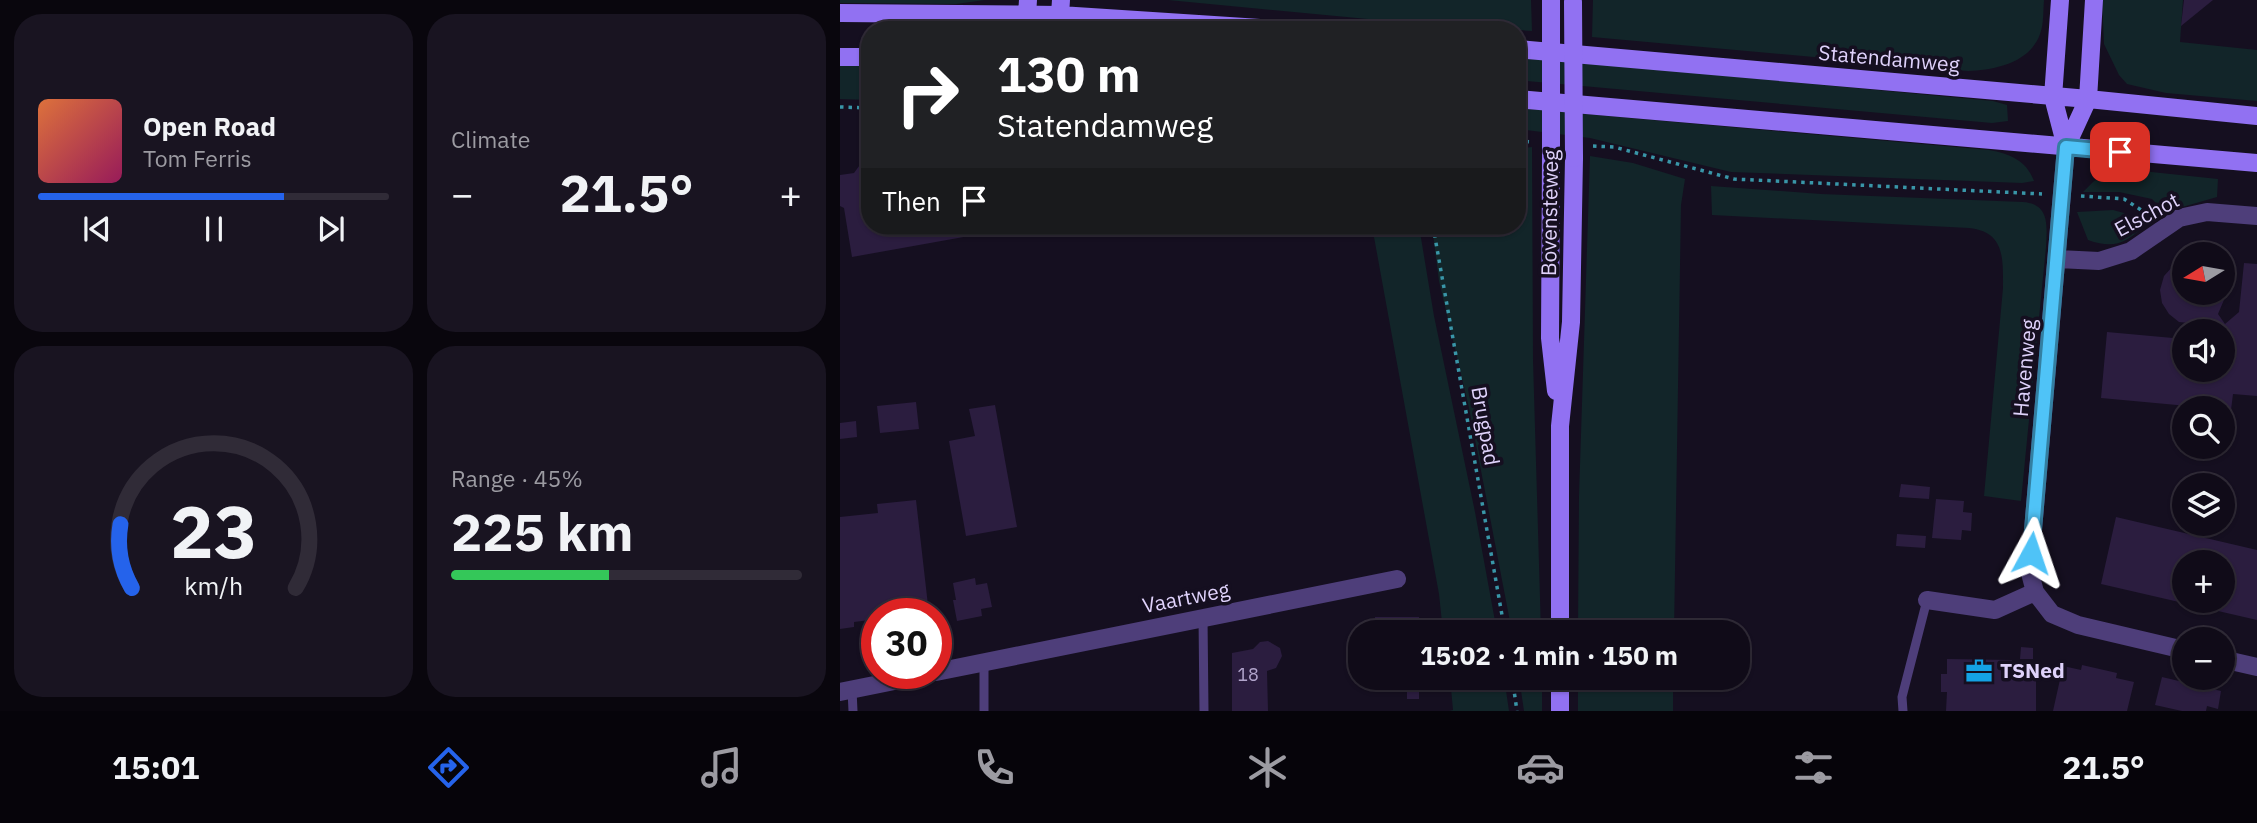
<!DOCTYPE html>
<html lang="en">
<head>
<meta charset="utf-8">
<style>
  :root { --surface:#100b18; --page:#191421; --text:#f1f3f6; --muted:#9c9ba2; --line:#302b37; --accent:#2563eb }
  body { margin:0; font-family:"IBM Plex Sans",sans-serif; background:var(--page); color:var(--text); height:100vh; display:flex; flex-direction:column; font-size:26px; white-space:nowrap }
  * { box-sizing:border-box; margin:0 }
  p { font-size:23px; color:var(--muted) }
  .icon { flex:none; width:38px; height:38px; fill:none; stroke:currentColor; stroke-width:2; stroke-linecap:round; stroke-linejoin:round }
  .map { position:relative; flex:1; overflow:hidden }
  .drawer { display:flex; flex-direction:column; gap:14px; padding:14px; background:#09060d; width:840px }
  .drawer>* { flex:none }
  .guide { position:absolute; left:21px; top:21px; width:665px; height:214px; border-radius:28px; box-shadow:0 2px 5px #0004,0 0 0 2px var(--line); background:#202124; color:#fff; overflow:hidden }
  .needle { width:46px; rotate:259deg }
  .tools { position:absolute; left:1332px; top:242px; display:grid; gap:14px }
  .tools a { display:grid; place-items:center; width:63px; height:63px; border-radius:50%; background:var(--surface); box-shadow:0 2px 5px #0004,0 0 0 2px var(--line); font-size:35px }
  .speed { position:absolute; left:21px; top:598px; display:flex; gap:14px; font-size:35px; font-weight:700; text-align:center }
  .speed>* { display:grid; place-content:center; width:91px; height:91px; border-radius:50%; background:var(--surface); box-shadow:0 2px 5px #0004,0 0 0 2px var(--line); line-height:1 }
  .speed .limit { border:10px solid #d22; background:#fff; color:#111 }
  .pin { position:absolute; display:grid; place-items:center; width:60px; height:60px; color:#fff; margin:-30px; border-radius:14px; box-shadow:0 4px 10px #0006 }
  .me { position:absolute; width:77px; margin:-38px; rotate:5deg; stroke-linejoin:round; filter:drop-shadow(0 0 5px #0008) }
  .turn { display:flex; align-items:center; gap:24px; height:147px; padding:0 21px; font-size:32px }
  .turn .icon { width:91px; height:91px; stroke-width:2.5 }
  .turn b { display:block; font-size:49px; line-height:60px }
  .then { display:flex; align-items:center; height:66px; padding:0 21px; background:#0003; gap:14px; font-size:26px }
  .big { font-size:52px; font-weight:700; line-height:1.1 }
  .drawer .tile { flex:1; display:flex; flex-direction:column; justify-content:center; gap:10px; min-width:0; padding:0 24px; border-radius:28px; background:var(--page) }
  .drawer .dial { align-items:center; gap:0 }
  .dial svg { height:182px; overflow:visible; fill:none; stroke:var(--line); stroke-width:7; stroke-linecap:round; text-anchor:middle }
  .dial text { fill:var(--text); stroke:none }
  .song { display:flex; align-items:center; gap:21px }
  .cover { width:84px; height:84px; border-radius:10px; background:linear-gradient(135deg,hsl(20 70% 55%),hsl(330 70% 35%)) }
  .played { height:7px; border-radius:4px; background:linear-gradient(90deg,var(--accent) 70%,var(--line) 70%) }
  .keys { display:flex; justify-content:space-around; direction:ltr }
  .heat { display:flex; justify-content:space-between; align-items:center; font-size:38px; direction:ltr }
  .charge { height:10px; border-radius:5px; background:linear-gradient(90deg,#34c759 45%,var(--line) 0) }
  .drawer .tiles { flex:1; display:grid; gap:14px; grid-template-columns:repeat(2,1fr) }
  .trip { position:absolute; left:508px; top:620px; width:402px; height:70px; border-radius:28px; background:var(--surface); box-shadow:0 2px 5px #0004,0 0 0 2px var(--line); font-weight:700; line-height:70px; text-align:center }
  .menu { display:flex; height:112px; justify-content:space-around; align-items:center; background:#06040a; color:var(--muted) }
  .menu .icon { width:49px; height:49px }
  .menu .current { color:var(--accent) }
  .menu b { font-size:32px; color:var(--text) }
  main { display:flex; flex:1; min-height:0 }
  .map>svg:first-child { display:block }
</style>
</head>
<body>
<main>
<section class="drawer">
<div class="tiles">
<div class="tile">
<div class="song"><i class="cover"></i><div><b>Open Road</b><p>Tom Ferris</p></div></div>
<div class="played"></div>
<div class="keys"><svg class="icon" aria-label="previous" viewBox="0 0 24 24"><path d="M18 5L8 12l10 7zM5 5v14"/></svg><svg class="icon" aria-label="pause" viewBox="0 0 24 24"><path d="M8 5v14M16 5v14"/></svg><svg class="icon" aria-label="next" viewBox="0 0 24 24"><path d="M6 5l10 7-10 7zM19 5v14"/></svg></div>
</div>
<div class="tile"><p>Climate</p>
<div class="heat"><a>−</a><b class="big">21.5°</b><a>+</a></div>
</div>
<div class="tile dial"><svg viewBox="0 0 100 80">
<path d="M14 69A42 42 0 1 1 86 69"/>
<path d="M14 69A42 42 0 0 1 9 41" stroke="#2563eb"/>
<text x="50" y="56" font-size="32" font-weight="700">23</text>
<text x="50" y="72" font-size="11">km/h</text>
</svg></div>
<div class="tile"><p>Range · 45%</p><b class="big">225 km</b><div class="charge"></div></div>
</div>
</section>
<div class="map">
<svg width="1417" height="711" viewBox="0 0 1417 711">
  <rect width="100%" height="100%" fill="#150f20"/>
  <path fill="#122529" d="M0,0H145L116,4L0,3Z
    M328,0H691L692,31L538,20Z
    M753,0H1204C1203,11 1204,24 1200,34C1190,63 1154,70 1128,71L752,37Z
    M1262,0H1343L1340,42L1417,50V101L1326,93L1287,84L1279,75L1264,44Z
    M677,56L1153,101L1167,105L1168,121L1152,123L677,80Z
    M0,65L30,66V100L0,99Z
    M677,108L1149,150C1170,154 1186,160 1194,181L1182,183L891,172L750,138L677,129Z
    M692,147L693,360L701,632H672L629,408L599,281L592,226H677V149Z
    M750,156L793,163L845,179L841,205L834,632H738L739,496Z
    M1283,169L1378,179L1377,197L1325,212L1312,199L1279,192H1243L1254,181Z
    M871,186L981,194L1183,202C1210,204 1207,226 1206,247L1181,501L1144,496L1163,288C1163,258 1165,232 1129,228L872,215Z
    M1273,210L1284,213L1307,224C1286,242 1276,250 1248,240L1237,212Z
    M532,226H579L594,316L635,512L657,632H603L599,594Z
    M610,677H664L669,711H609L613,710Z
    M679,677H702V711H684Z
    M738,677H833V711H738Z"/>
  <path fill="#2b1d3f" fill-rule="evenodd" d="M1344,0H1373L1341,26Z
    M30,151V226L179,227L12,257L4,208L0,206V175L14,173Z
    M1344,260V292H1382L1384,278L1386,295L1378,314L1385,324L1399,312L1404,263L1417,264V396L1393,394L1391,410L1261,398L1267,332L1344,339V369H1382V331H1377L1379,329L1371,320L1359,324L1339,322L1329,314L1322,303L1320,290L1324,276L1333,266Z
    M76,402L79,429L40,433L37,406Z
    M155,405L177,527L126,536L109,441L135,436L129,409Z
    M16,421L17,437L0,439V423Z
    M1061,484L1090,487L1089,499L1059,497Z
    M1096,499L1124,501L1123,512L1132,513L1131,531L1122,530L1121,540L1092,538Z
    M76,500L89,614H37V633L31,634L30,620L14,622V627L0,629V517L38,513L37,504Z
    M1276,517L1417,550V620L1261,584ZM1344,562H1382V600H1344Z
    M1057,534L1086,536L1085,548L1056,546Z
    M135,578L136,585L147,583L152,607L141,609L142,616L117,621L113,600H116L113,583Z
    M535,617H579V632H535Z
    M428,641L440,648L442,656L436,668L427,671L428,711H392V653L413,649L420,642Z
    M1181,647L1193,648V659H1180Z
    M1107,659L1172,660L1171,677H1185V667H1196V711H1106L1107,692H1101V674H1107Z
    M1242,665L1277,673L1276,678L1294,682L1287,711H1213L1223,666L1241,670Z
    M535,677H579V699H567V686L535,685Z
    M1322,677L1381,691L1378,709L1367,706L1366,711H1342L1315,705Z"/>
  <g fill="none" stroke-linecap="round" stroke-linejoin="round">
    <path stroke="#3996a8" stroke-width="3.5" stroke-dasharray="3.5 5" stroke-linecap="butt" d="M0,107L30,108
      M677,141L693,142
      M753,146L774,147L894,179L1202,194
      M1241,196L1284,199L1309,215
      M593,226L665,632
      M672,677L677,711"/>
    <path stroke="#4e3e7a" stroke-width="9" d="M363,617L364,711
      M144,662V711
      M12,690L13,711
      M1063,711L1062,697L1087,600"/>
    <path stroke="#4e3e7a" stroke-width="18" d="M1226,147L1191,553L1190,573L1195,592L1212,614L1238,625L1344,650
      M1218,259L1259,261L1291,251L1339,218L1367,212L1417,216
      M1087,600L1155,610L1195,592
      M1382,659L1417,667
      M96,672L557,579
      M0,692L89,674"/>
    <path stroke="#9171f2" stroke-width="18" d="M188,0L187,15L191,30
      M1220,0L1213,97L1226,147
      M0,13L220,15L449,30
      M213,30L220,15L221,0
      M677,49L1248,99L1417,116
      M0,57H30
      M677,99L1417,163
      M1226,147L1248,99L1254,0
      M711,156L710,338L716,391
      M720,632V426L731,322L734,158
      M720,677V711"/>
    <path stroke="#9171f2" stroke-width="18" d="M733,2L734,158
      M711,156V0"/>
  </g>
  <g fill="none" stroke-linecap="round" stroke-linejoin="round">
    <g stroke="#337fa1" stroke-width="18">
      <path id="route" d="M1191,553L1226,147L1280,152"/>
    </g>
    <use href="#route" stroke="#4fc3f7" stroke-width="12"/>
  </g>
  <defs>
    <g id="office-bare" transform="scale(2.1)"><path d="M-6-3h4V-5.5h4V-3h4V5H-6ZM-1-4.5V-3h2v-1.5ZM-6 0V1H6V0Z" fill="#14a2e4" stroke="#150f20" stroke-width="2.5" paint-order="stroke"/></g>
  </defs>
  <g fill-rule="evenodd">
    <use href="#office-bare" x="1139" y="671"/>
  </g>
  <g text-anchor="middle" stroke-width="7" stroke-linejoin="round" paint-order="stroke">
    <g font-size="18" fill="#b2a5cc">
      <text x="408" y="681">18</text>
    </g>
    <g font-size="21" fill="#dfd2fb" stroke="#150f20">
      <text transform="translate(1049 59) rotate(5)" y="7">Statendamweg</text>
      <text transform="translate(710 213) rotate(-89)" y="7">Bovensteweg</text>
      <text transform="translate(1307 215) rotate(-28)" y="7">Elschot</text>
      <text transform="translate(1185 368) rotate(-85)" y="7">Havenweg</text>
      <text transform="translate(645 426) rotate(80)" y="7">Brugpad</text>
      <text transform="translate(346 598) rotate(-11)" y="7">Vaartweg</text>
    </g>
    <g font-size="21" font-weight="bold" fill="#dfd2fb" stroke="#150f20" text-anchor="start">
      <text x="1160" y="678">TSNed</text>
    </g>
  </g>
</svg>
<div class="tools">
<a><svg class="needle" viewBox="-14 -14 28 28"><path d="M0-13l5 13h-10z" fill="#e53935"/><path d="M0 13l5-13h-10z" fill="#9c9ba2"/></svg></a>
<a><svg class="icon" aria-label="sound" viewBox="0 0 24 24"><path d="M4 9h4l5-4v14l-5-4H4zM17 9q2 3 0 6"/></svg></a>
<a><svg class="icon" aria-label="search" viewBox="0 0 24 24"><circle cx="10" cy="10" r="6"/><path d="M15 15l6 6"/></svg></a>
<a><svg class="icon" aria-label="layers" viewBox="0 0 24 24"><path d="M12 4l9 5-9 5-9-5zM3 14l9 5 9-5"/></svg></a>
<a>+</a>
<a>−</a>
</div>
<div class="speed"><div class="limit">30</div></div>
<div class="pin" style="left:1280px;top:152px;background:#d93025"><svg class="icon" aria-label="arrive" viewBox="0 0 24 24"><path d="M6 21V4h12l-3 4 3 4H6"/></svg></div>
<svg class="me" style="left:1191px;top:553px" viewBox="-20 -20 40 40"><path d="M0-17L14 15 0 8-14 15z" fill="#4fc3f7" stroke="#fff" stroke-width="4"/></svg>
<div class="trip">15:02 · 1 min · 150 m</div>
<div class="guide">
<div class="turn"><svg class="icon" aria-label="right" viewBox="0 0 24 24"><path d="M7 20v-9h11M14 6l5 5-5 5"/></svg><div><b>130 m</b>Statendamweg</div></div>
<div class="then">Then<svg class="icon" aria-label="arrive" viewBox="0 0 24 24"><path d="M6 21V4h12l-3 4 3 4H6"/></svg></div>
</div>
</div>
</main>
<nav class="menu">
<b>15:01</b>
<svg class="icon current" aria-label="directions" viewBox="0 0 24 24"><path d="M12 3l9 9-9 9-9-9zM9 14v-3h6M13 9l2 2-2 2"/></svg>
<svg class="icon" aria-label="music" viewBox="0 0 24 24"><path d="M9 18V5l10-2v13"/><circle cx="6" cy="18" r="3"/><circle cx="16" cy="16" r="3"/></svg>
<svg class="icon" aria-label="phone" viewBox="0 0 24 24"><path d="M5 4h4l2 5-3 2q2 4 5 5l2-3 5 2v4C11 20 4 13 5 4z"/></svg>
<svg class="icon" aria-label="climate" viewBox="0 0 24 24"><path d="M12 3v18M4 7l16 10M4 17L20 7"/></svg>
<svg class="icon" aria-label="car" viewBox="0 0 24 24"><path d="M5 17H2v-5l4-1 3-4h7l3 4 3 1v5h-3M9 17h6M6 11h13"/><circle cx="7" cy="17" r="2"/><circle cx="17" cy="17" r="2"/></svg>
<svg class="icon" aria-label="filters" viewBox="0 0 24 24"><path d="M4 7h16M4 17h16"/><circle cx="9" cy="7" r="2"/><circle cx="15" cy="17" r="2"/></svg>
<b>21.5°</b>
</nav>
</body>
</html>
